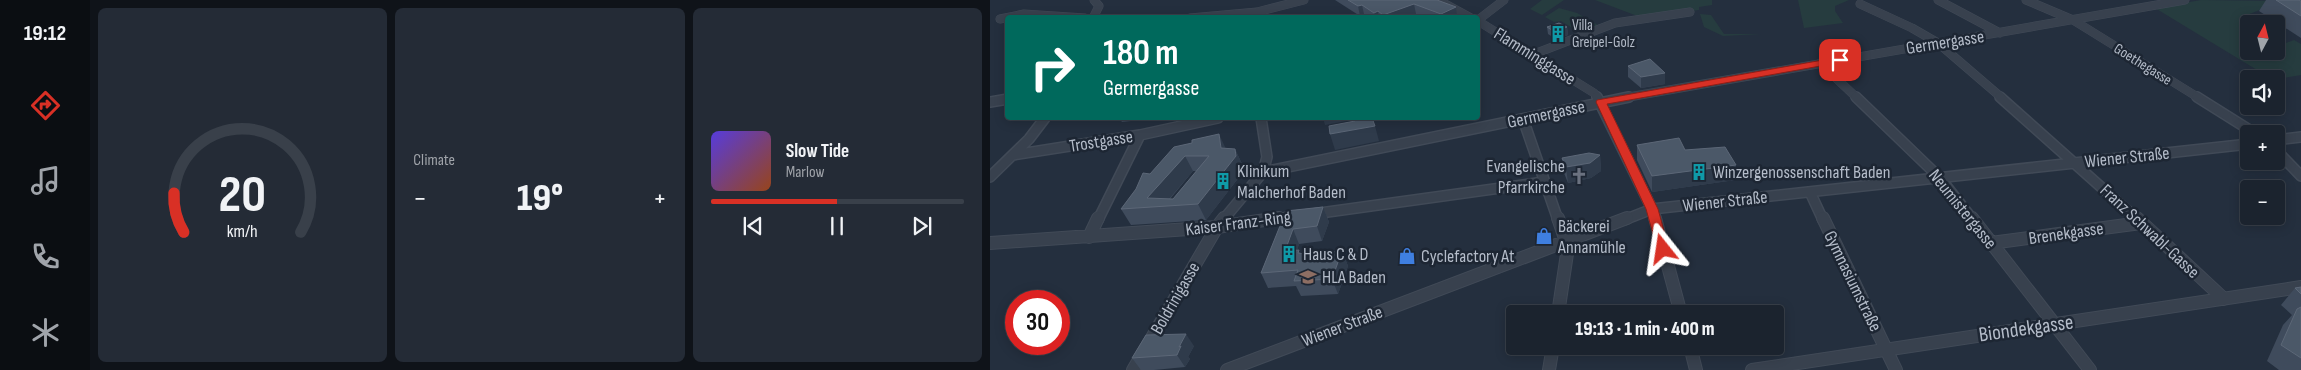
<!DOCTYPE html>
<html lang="en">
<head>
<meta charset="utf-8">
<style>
  :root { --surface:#1b232e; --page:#242b36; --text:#f1f3f6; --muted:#a0a4aa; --line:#39404a; --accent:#d93025 }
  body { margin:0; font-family:"Sofia Sans Condensed",sans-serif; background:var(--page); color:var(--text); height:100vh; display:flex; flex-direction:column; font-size:19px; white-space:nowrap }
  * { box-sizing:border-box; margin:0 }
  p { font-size:16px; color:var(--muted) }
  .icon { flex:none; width:28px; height:28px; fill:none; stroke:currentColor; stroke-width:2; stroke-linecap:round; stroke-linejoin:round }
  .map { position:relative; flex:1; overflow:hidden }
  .side { display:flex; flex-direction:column; gap:8px; padding:8px; background:#0f1319; width:900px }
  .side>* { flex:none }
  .banner { position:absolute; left:15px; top:15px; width:475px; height:105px; border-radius:5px; box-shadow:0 2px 12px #0003,0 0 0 1px var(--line); background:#00695c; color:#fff; overflow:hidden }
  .needle { width:32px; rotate:7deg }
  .tools { position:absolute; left:1250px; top:15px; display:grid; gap:10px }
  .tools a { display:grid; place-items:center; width:45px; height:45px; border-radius:5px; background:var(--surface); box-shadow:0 2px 12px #0003,0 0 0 1px var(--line); font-size:25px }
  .speed { position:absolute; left:15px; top:290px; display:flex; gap:10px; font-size:25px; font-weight:700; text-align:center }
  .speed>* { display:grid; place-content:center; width:65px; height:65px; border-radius:50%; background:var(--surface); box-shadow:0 2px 12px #0003,0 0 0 1px var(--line); line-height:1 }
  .speed .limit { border:8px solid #d22; background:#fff; color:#111 }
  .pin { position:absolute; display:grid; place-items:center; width:42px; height:42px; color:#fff; margin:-21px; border-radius:10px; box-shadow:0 2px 8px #0006 }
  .me { position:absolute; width:55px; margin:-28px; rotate:345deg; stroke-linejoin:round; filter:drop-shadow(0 0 4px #0008) }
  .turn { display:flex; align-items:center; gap:18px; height:105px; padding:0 15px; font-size:22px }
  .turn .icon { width:65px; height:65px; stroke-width:2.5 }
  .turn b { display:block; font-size:35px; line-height:42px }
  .big { font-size:38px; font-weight:800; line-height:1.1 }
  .side .tile { flex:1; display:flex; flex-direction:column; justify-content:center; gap:8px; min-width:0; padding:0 18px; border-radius:8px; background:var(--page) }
  .side .dial { align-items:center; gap:0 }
  .dial svg { height:130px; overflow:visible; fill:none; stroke:var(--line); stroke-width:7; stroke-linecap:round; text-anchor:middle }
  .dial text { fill:var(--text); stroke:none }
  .song { display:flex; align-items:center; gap:15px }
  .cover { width:60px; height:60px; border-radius:8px; background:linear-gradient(135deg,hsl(250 70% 55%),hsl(20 70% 35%)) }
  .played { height:5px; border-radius:2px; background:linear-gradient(90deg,var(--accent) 50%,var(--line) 50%) }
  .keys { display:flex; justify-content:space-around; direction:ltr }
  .heat { display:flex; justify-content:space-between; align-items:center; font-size:28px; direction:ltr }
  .side .tiles { flex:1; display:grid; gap:8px; grid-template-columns:repeat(3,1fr) }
  .trip { position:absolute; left:516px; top:305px; width:278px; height:50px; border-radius:5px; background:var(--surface); box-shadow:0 2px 12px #0003,0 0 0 1px var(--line); font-weight:800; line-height:50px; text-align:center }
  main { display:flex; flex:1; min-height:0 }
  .menu { display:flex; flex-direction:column; width:90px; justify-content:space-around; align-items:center; background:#0b0e12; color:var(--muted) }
  .menu .icon { width:35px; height:35px }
  .menu .current { color:var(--accent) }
  .menu b { font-size:22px; color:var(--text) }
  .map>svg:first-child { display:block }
</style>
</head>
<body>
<main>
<nav class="menu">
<b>19:12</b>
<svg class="icon current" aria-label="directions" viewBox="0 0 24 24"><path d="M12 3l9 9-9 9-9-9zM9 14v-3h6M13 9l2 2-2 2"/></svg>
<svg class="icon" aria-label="music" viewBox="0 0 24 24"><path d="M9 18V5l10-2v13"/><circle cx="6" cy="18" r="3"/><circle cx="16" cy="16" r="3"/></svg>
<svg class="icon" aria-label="phone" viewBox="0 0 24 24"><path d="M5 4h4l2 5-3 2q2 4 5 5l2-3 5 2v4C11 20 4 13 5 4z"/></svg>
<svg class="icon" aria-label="climate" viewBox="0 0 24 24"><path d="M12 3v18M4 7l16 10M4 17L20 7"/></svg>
</nav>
<section class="side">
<div class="tiles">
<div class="tile dial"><svg viewBox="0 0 100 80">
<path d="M14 69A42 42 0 1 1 86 69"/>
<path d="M14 69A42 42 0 0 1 8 45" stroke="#d93025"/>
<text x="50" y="56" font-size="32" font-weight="700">20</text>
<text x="50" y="72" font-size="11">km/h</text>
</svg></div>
<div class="tile"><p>Climate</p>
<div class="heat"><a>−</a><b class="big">19°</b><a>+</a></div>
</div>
<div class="tile">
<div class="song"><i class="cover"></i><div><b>Slow Tide</b><p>Marlow</p></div></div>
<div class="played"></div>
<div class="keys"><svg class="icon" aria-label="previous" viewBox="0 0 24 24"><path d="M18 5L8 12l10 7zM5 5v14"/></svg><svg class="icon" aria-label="pause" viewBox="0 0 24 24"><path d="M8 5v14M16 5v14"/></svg><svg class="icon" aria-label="next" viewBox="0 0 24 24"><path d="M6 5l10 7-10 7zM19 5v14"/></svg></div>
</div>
</div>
</section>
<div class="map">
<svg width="1311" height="370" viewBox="0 0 1311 370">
  <rect width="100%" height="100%" fill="#242f3e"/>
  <path fill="#263c3f" d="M552,0H574L552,15L540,9Z
    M605,0H722V5L709,7V10L650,17Z
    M808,0H859L845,6V11L853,23L814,28Z
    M1211,0L1292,1L1252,17L1261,24H1259V51H1286V40L1293,44L1304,40L1311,44V75L1287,79L1272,73L1165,8Z
    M569,8L587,13L608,25L589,32L571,21L564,22L555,17Z
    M710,14L721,15L734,34H771L733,36L714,27Z"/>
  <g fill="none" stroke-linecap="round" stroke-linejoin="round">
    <g stroke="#414a57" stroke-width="9">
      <path id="minor-far2" d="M448,0L481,18
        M948,0L1010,33
        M1036,0L1083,20L1209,98
        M870,4L922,28L948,43L1012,98
        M103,18L109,6L104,0
        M200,18L267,12L314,0
        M10,19L34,14L95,18
        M488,20L514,0
        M488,21L604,93L608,98
        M544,54L625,23L700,12
        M830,63L867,98
        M633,98L1195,0"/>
    </g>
    <g stroke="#414a57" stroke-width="12">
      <path id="minor-far1" d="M607,97L662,209L665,220
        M866,97L950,178L983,220
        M1010,97L1148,220
        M1207,97L1266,134
        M0,102L18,99
        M533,119L568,220
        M1286,140L1311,137
        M1286,150L1311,176
        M23,155L150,135L228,118
        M273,172L639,97
        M0,177L39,139L55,118
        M820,192L833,220
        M323,214L554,182
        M108,220L150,135
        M233,220L273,172L277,157L271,118
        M280,220L306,216
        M634,220L662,209L1259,144"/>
    </g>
    <g stroke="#414a57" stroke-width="14">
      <path id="minor" d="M568,218L578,247L568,314
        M665,218L691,314
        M833,218L906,370
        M982,218L1100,370
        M1147,218L1234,299
        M99,237L108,218
        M0,243L227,227L289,218
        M1001,243L1151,223
        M700,346L706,370
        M143,370L227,227L234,218
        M237,370L637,218
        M559,370L563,346
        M762,370L1311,287"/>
    </g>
    <use href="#minor-far2" stroke="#38414e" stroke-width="8"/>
    <use href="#minor-far1" stroke="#38414e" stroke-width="9"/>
    <use href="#minor" stroke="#38414e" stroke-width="12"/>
  </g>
  <path fill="#3f4b5c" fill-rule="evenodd" d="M345,0H447L467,17L435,18L426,14L416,18H379L374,14L370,16Z
    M1276,0H1309L1311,1V38L1269,11Z
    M557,27H577L578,35L566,39L558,34Z
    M638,66L675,84L651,88L638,77Z
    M129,118H160L150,120L132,122Z
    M202,143L236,148L245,149L252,164L253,172L216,220L141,225L131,209L160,174ZM203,171H206L183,199H180Z
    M647,145L695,150L746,165L745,180L662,192L647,160Z
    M610,155L611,171L601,178L578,183L574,173L572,158Z
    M333,207L339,222L332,241L309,244L307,250L310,253L315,254L352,251L358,266L348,294L311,296L306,286L278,288L271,273L296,211Z
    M1311,287V370H1289L1277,361L1293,325L1302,315L1291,305L1305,288Z
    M204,346L198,357L200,359L195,367L164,370H151L142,358Z"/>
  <path fill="#2f3b4b" d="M424,4L426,14L416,18H394L393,15Z
    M372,5L374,14L370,16L368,6Z
    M466,7L467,17L451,18V14Z
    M388,11L389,18H385L384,13Z
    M577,27L578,35L566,39L565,32Z
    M675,73V84L651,88V77Z
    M149,118H160L150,120Z
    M333,118H367V119L335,125Z
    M385,126L389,141L345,150L340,134Z
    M229,134L236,149L231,148Z
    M245,149L252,164L253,172L216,220L208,204Z
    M610,155L611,171L601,178L578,183L576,167Z
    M195,156L203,171L173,206L157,198Z
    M746,165L745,180L662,192V176Z
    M333,207L339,222L332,241L327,226Z
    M303,229L309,244L302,266L295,251Z
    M352,251L358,266L348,294L342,279Z
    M196,334L204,346L198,357L200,359L195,367L187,355L189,347Z"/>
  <path fill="#4b5868" stroke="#5c6777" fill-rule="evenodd" d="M358,0H447L466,7L451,14L424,4L393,15L388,11L384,13L372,5L368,6Z
    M1286,0H1309L1311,1V16Z
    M569,23L577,27L565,32L557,27Z
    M660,59L675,73L651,77L638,66Z
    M364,118H382L385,126L340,134L339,126L365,121Z
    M229,134L231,148L245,149L246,156L208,204L131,209L146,189L153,173L160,174L184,147L202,143V140ZM195,156H219L183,199L157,198Z
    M689,138L695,150L735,147L746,165L662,176L647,145Z
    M599,153L610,155L600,163L576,167L572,158Z
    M333,207L327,226L303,229L295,251L309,250L308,253L315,254L352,251L342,279L304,281L308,270L271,273L296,211Z
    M1311,287V294L1305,288Z
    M1311,307V358L1291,345L1307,309Z
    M196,334L189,347L191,346L187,355L142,358L156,335Z"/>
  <path fill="#d93025" stroke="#8d1f18" d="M850,57L854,60L853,62L617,104L668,209L679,249L673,253L668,252L656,209L606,102L607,100Z"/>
  <defs>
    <g id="building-bare" transform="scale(1.35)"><path d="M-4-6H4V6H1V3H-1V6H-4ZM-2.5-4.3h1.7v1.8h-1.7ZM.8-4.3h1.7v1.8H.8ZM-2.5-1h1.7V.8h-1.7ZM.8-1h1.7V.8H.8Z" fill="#0f9aa8" stroke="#1d2633" stroke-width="2.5" paint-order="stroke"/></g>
    <g id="church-bare" transform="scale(1.35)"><path d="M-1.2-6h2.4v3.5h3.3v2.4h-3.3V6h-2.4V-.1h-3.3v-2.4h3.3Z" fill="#6b7280" stroke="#1d2633" stroke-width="2.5" paint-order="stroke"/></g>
    <g id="shop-bare" transform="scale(1.35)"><path d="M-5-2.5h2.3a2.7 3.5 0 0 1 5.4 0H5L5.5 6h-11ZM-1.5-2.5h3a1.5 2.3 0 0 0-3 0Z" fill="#3f7fe0" stroke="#1d2633" stroke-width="2.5" paint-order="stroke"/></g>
    <g id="school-bare" transform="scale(1.35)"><path d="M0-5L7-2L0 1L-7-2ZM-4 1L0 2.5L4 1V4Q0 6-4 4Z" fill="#8d6e63" stroke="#1d2633" stroke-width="2.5" paint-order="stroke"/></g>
  </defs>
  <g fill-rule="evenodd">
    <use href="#building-bare" x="568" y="34"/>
    <use href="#building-bare" x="709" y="172"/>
    <use href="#church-bare" x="589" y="176"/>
    <use href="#building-bare" x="233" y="181"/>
    <use href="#shop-bare" x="554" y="236"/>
    <use href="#building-bare" x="299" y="254"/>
    <use href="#shop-bare" x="417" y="256"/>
    <use href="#school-bare" x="318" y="277"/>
  </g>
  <g text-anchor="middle" stroke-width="5" stroke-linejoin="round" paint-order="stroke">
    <g font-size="15" fill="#b4bcc9" stroke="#1d2633" text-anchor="start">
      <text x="582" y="30">Villa<tspan x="582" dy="17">Greipel-Golz</tspan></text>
    </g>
    <g font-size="15" fill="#b4bcc9" stroke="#1d2633">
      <text transform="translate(1153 64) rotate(32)" y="5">Goethegasse</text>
    </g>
    <g font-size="18" fill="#b4bcc9" stroke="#1d2633">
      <text transform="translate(955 42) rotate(-9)" y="6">Germergasse</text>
      <text transform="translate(545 56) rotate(32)" y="6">Flamminggasse</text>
      <text transform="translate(556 114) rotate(-12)" y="6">Germergasse</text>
      <text transform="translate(111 141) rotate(-9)" y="6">Trostgasse</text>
      <text transform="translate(1137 157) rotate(-6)" y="6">Wiener Straße</text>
      <text transform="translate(735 201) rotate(-6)" y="6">Wiener Straße</text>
      <text transform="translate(973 209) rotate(51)" y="6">Neumistergasse</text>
      <text transform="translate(248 223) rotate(-7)" y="6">Kaiser Franz-Ring</text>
      <text transform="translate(1160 231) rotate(43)" y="6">Franz Schwabl-Gasse</text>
      <text transform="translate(1076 233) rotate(-8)" y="6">Brenekgasse</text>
      <text transform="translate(863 281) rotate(64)" y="6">Gymnasiumstraße</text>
      <text transform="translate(185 298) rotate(-60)" y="6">Boldrinigasse</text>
      <text transform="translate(352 326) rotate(-21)" y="6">Wiener Straße</text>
    </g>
    <g font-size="18" fill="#b4bcc9" stroke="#1d2633" text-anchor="start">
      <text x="575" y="172" text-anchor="end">Evangelische<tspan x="575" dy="21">Pfarrkirche</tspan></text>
      <text x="247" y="177">Klinikum<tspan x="247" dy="21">Malcherhof Baden</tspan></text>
      <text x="723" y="178">Winzergenossenschaft Baden</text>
      <text x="568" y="232">Bäckerei<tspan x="568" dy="21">Annamühle</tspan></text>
      <text x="313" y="260">Haus C &amp; D</text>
      <text x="431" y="262">Cyclefactory At</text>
      <text x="332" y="283">HLA Baden</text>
    </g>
    <g font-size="21" fill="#b4bcc9" stroke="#1d2633">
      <text transform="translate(1036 328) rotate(-8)" y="7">Biondekgasse</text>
    </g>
  </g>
</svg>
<div class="tools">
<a><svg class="needle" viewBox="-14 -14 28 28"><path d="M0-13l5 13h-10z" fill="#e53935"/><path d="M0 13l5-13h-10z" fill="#a0a4aa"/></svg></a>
<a><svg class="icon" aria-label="sound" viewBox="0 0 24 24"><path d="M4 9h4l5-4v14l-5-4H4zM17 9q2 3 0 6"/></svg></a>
<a>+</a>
<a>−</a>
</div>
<div class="speed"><div class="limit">30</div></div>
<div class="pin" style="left:850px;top:60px;background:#d93025"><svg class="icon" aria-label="arrive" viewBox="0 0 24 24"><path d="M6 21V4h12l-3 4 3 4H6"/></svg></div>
<svg class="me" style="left:673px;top:249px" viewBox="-20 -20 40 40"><path d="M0-17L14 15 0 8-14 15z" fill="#d93025" stroke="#fff" stroke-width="4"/></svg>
<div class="trip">19:13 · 1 min · 400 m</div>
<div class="banner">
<div class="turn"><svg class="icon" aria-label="right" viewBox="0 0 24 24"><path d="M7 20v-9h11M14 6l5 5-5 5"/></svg><div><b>180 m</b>Germergasse</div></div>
</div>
</div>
</main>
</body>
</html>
